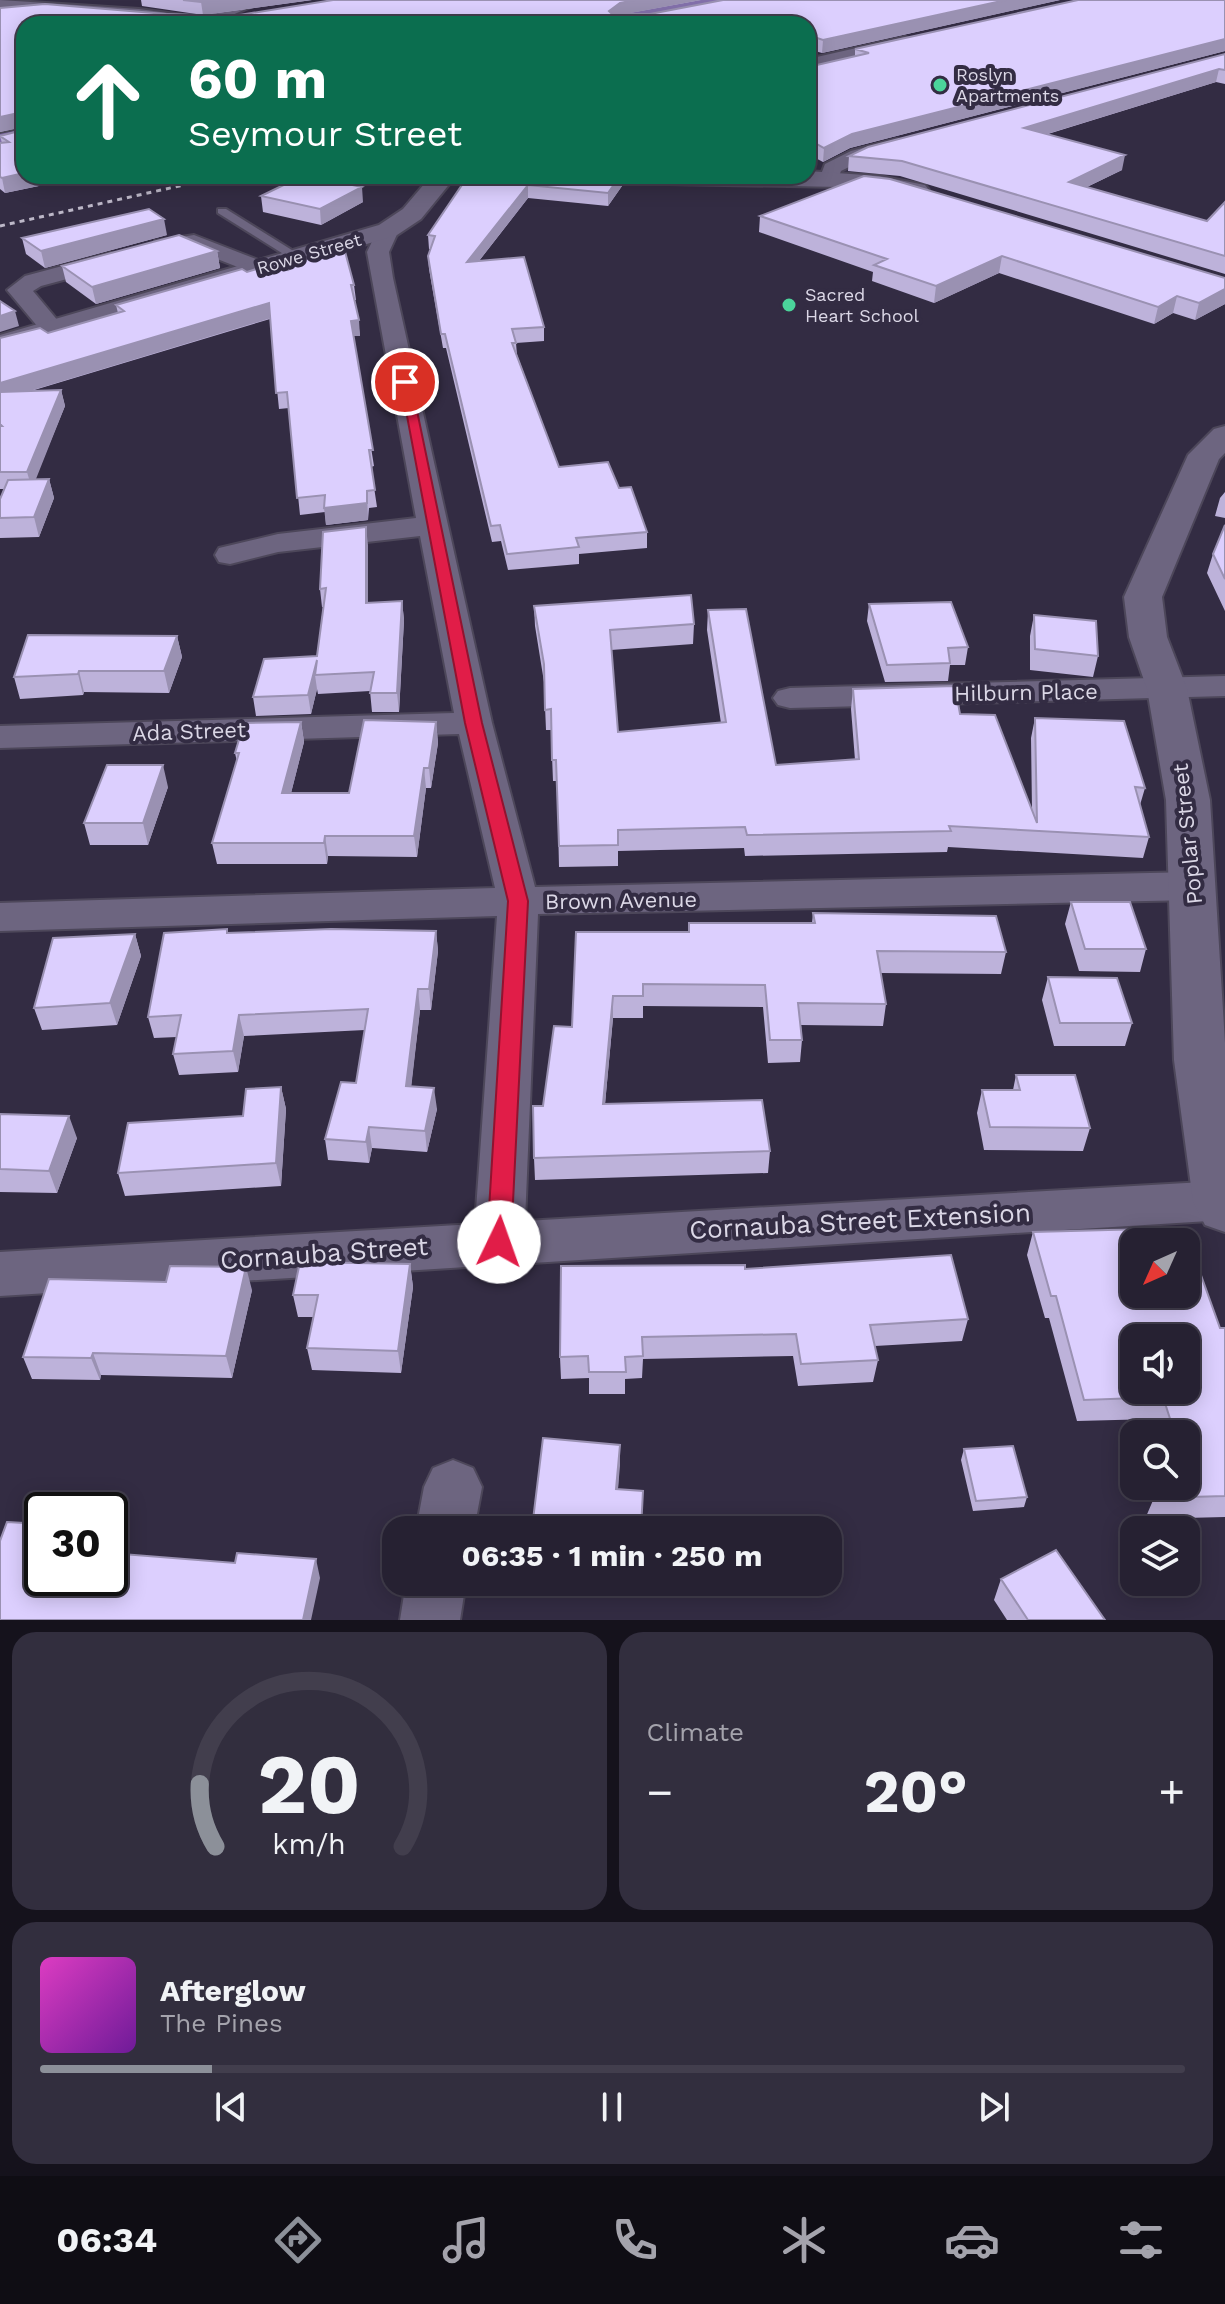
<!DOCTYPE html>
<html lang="en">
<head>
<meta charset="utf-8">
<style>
  :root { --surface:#262132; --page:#322e3e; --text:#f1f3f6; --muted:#a4a3ac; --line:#423e4d; --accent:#8c9099 }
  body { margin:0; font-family:"Work Sans",sans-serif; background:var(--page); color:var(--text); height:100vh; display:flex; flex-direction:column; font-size:30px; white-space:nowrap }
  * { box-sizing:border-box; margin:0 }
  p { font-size:26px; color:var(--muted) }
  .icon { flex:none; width:44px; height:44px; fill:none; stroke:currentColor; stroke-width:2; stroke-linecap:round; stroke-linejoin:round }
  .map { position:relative; height:1620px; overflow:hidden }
  .panel { display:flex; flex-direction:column; gap:12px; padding:12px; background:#15121c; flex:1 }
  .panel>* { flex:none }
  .top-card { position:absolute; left:16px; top:16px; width:800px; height:168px; border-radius:24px; box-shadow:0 4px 20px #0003,0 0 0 2px var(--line); background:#0b6e4f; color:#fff; overflow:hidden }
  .needle { width:52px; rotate:225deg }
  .tools { position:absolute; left:1120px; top:1228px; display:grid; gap:16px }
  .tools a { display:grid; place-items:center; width:80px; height:80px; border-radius:16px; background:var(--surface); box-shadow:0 4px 20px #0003,0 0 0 2px var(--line); font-size:40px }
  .speed { position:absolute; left:24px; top:1492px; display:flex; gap:16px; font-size:40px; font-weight:700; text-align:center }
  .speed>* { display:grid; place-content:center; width:104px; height:104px; border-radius:50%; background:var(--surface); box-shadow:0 4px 20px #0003,0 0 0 2px var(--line); line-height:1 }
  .speed .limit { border:4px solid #111; border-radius:12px; background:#fff; color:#111 }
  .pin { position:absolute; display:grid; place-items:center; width:68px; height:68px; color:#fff; margin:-34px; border:4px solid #fff; border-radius:50%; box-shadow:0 2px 8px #0007 }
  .me { position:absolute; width:88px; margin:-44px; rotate:3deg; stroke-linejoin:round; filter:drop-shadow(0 0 6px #0008) }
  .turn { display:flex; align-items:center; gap:28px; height:168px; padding:0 40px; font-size:36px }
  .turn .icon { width:104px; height:104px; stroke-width:2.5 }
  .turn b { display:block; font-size:56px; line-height:68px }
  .big { font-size:60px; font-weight:700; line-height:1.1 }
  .panel .tile { flex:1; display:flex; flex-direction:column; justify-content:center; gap:12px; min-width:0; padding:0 28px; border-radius:24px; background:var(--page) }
  .panel .dial { align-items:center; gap:0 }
  .dial svg { height:208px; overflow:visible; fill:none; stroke:var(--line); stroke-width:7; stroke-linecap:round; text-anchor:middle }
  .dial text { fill:var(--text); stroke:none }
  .song { display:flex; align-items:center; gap:24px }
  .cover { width:96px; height:96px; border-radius:12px; background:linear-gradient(135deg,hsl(310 70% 55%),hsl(280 70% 35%)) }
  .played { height:8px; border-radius:4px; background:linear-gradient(90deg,var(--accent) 15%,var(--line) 15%) }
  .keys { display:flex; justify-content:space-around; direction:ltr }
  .heat { display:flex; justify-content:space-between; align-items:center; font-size:44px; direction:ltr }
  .panel .tiles { flex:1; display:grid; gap:12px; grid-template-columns:1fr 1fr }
  .tile:last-child { grid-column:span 2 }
  .trip { position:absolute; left:382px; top:1516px; width:460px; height:80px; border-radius:24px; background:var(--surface); box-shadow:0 4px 20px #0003,0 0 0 2px var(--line); font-weight:700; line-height:80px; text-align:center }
  .menu { display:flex; height:128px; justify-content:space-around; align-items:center; background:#0f0d14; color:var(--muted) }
  .menu .icon { width:56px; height:56px }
  .menu .active { color:var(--accent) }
  .menu b { font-size:36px; color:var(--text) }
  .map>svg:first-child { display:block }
</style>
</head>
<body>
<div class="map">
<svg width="1225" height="1620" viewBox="0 0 1225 1620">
  <rect width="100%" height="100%" fill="#332c43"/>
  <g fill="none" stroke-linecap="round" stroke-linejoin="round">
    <g stroke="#4d475a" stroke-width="4">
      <path id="service" d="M218,209H226L303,257L293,260L218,213Z"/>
    </g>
    <g stroke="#4d475a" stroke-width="4">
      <path id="minor" d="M245,0H266L212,24L193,23Z
        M905,37L911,39L913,42L911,45L808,69V59Z
        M897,139L904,141L907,145L904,149L865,159L841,171L837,181H823L820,177L825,164L851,151Z
        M388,223L399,230L389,252L393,278L492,723L535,887L1194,872L1208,876L1214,886L1208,896L1194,900L538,914L525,1221L1221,1181L1225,1182V1220L0,1296V1252L475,1224L497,916L0,931V903L495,888L459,734L0,748V726L454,713L420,536L278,552L230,564L219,562L215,555L219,548L278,534L416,518L367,252L380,225Z
        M194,235L266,263L269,268L266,273L258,275L192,249L163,253L152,246L155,241Z
        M111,253L119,255L122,260L119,265L41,286L33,291L64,328L61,333H43L7,290L25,276Z
        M1225,676V696L790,708L778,705L773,698L778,691L790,688Z
        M453,1460L473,1468L482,1487L474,1530H416L424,1487L433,1468Z
        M406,1582H466L460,1620H400Z"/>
    </g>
    <g stroke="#4d475a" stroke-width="4">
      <path id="tertiary" d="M0,0L139,9L204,18L213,24H168L0,9Z
        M808,171L879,176L925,185L929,190L925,195L917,197L841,187L614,183L606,181L602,176H808Z
        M431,176H456L421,219L397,235L0,353V335L379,225L403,209Z
        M1225,426V453L1219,459L1162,597L1167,637L1187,689L1210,800L1225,1043V1232L1205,1225L1193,1201L1174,1060L1166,800L1147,689L1129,637L1124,597L1188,455L1214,429Z"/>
    </g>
    <g stroke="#4d475a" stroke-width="4">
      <path id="primary" d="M684,0H720L711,5L617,24H580L589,18Z
        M24,129V143L0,148V134Z"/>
    </g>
    <use href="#service" fill="#6d6580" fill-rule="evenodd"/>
    <use href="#minor" fill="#6d6580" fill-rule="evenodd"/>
    <use href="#tertiary" fill="#6d6580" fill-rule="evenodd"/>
    <use href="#primary" fill="#8370ab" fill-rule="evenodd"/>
    <path stroke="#bdb8c8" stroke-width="3" stroke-dasharray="5 5" stroke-linecap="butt" d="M0,226L224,176"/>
  </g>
  <path fill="#bdb2da" d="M141,0H312L203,15L142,6Z
    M701,0L624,14H650L723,0H1060L822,53L808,49V24H24V176L58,182L5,193L0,189V143H2L0,136L23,130V127L0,132V8L233,16Z
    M1225,0V51L850,148L823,162L808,154V67L855,56V49Z
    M1225,54V84L1216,82L1048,134L1122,170L1087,187L1207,221L1225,202V274L900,176L848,171L849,156Z
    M470,176H622V186L608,206L528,198L479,261L544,327V341L516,343L517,355L559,467L619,488L647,532V548L579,554V564L508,570L501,541L492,542L446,348H443L429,269L428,256L431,249H429L428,235Z
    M261,196L363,202L321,225L263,212Z
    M760,216L1225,278V304L1195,320L1173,313L1154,324L999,273L934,303L872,281L873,272L759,232Z
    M167,235L45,268L26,254L22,238Z
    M217,251L220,268L96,304L66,282L62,266Z
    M288,270L354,285L356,300H355L360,336H353L374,466L371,467L377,507L369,508L368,520L326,525L325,512L300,515L289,408L279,409L270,319L31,391L61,390L65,406L35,479H49L54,498L39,537L0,538V499L4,489H0V338L48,333L118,313L116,305L247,272Z
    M1225,492V518L1215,516L1220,498Z
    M1225,525V611L1207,573L1213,554Z
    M368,545V603L402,601L404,620L399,712H372L370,691L318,694L317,689L311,714L256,716L253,697L317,656L323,607H322L320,589Z
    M869,604L968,647L965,665H950L948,681L885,682L867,621Z
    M534,606L694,624L693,644L611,650L618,732L721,723L707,630L708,610L776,765L855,760L851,709L853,689L960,714L1032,810L1031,738L1035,718L1145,788L1140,805L1149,837L1143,858L948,847L947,852L745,856L744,848L618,851V866L559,867L557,781H553L551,730H546L544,682L535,626Z
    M1034,615L1098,656L1093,677L1030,670V636Z
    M177,636L182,657L169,693L84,692L83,695L20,699L14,677Z
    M301,722L304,742L291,793H349L436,722L438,743L431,788H426L417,857L328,856L327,864H217L212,843L237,762L235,753Z
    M168,787L148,845H90L84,823Z
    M1071,902L1146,949L1140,972L1079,971L1065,924Z
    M813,913L1006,952L1001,974L881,973L886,1004L883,1026L801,1025L802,1040L800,1062L768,1063L763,1007L643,1006V1018H613L605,1104L770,1151L768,1173L535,1180L534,1158L543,1106L572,1027L688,932L689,923H812Z
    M227,929L228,933L436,931L438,951L431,1010H420L411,1086L437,1109L427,1152L372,1148L369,1163L328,1160L325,1139L356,1083L365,1030L244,1036L238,1072L179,1075L173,1054L177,1037L154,1038L148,1017Z
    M135,934L141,956L117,1025L42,1030L34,1008Z
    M1048,977L1132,1023L1125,1046H1054L1042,1000Z
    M1016,1075L1090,1128L1083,1151L984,1150L977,1113L982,1090H1013Z
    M281,1087L286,1109L281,1186L125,1196L118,1173L243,1116Z
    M0,1115L77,1138L57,1193L0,1192Z
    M1033,1232L1220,1328H1225V1517L1145,1519L1154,1498L1175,1486H1186V1434H1159L1154,1419L1077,1421L1049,1318H1045L1027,1255Z
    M410,1264L413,1287L401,1373L312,1370L307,1348L313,1317H298L293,1295Z
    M745,1269L968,1319L962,1341L875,1346L878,1360L873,1382L798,1386L793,1356L643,1359L642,1378L625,1379V1394H589V1378L561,1379L560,1357Z
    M252,1290L232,1378L101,1375L100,1380L32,1379L23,1357Z
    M620,1445L618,1489L643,1491L641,1530H533V1520Z
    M964,1449L1027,1497L1024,1507L973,1511L961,1460Z
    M1001,1579L1105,1620H1007L994,1600Z
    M695,1582H740L739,1589L695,1586Z"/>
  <path fill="#9a91b2" d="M219,0H312L203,15L201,2Z
    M635,0H701L620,15L609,24V11L620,3Z
    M1006,0H1060L822,53L823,40Z
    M749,19V24H726Z
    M1225,39V51L850,148L823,162L824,148L852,134Z
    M1219,69L1216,82L1021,142L1024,128Z
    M23,112L24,127L0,132V117Z
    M1125,155L1122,170L1066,197L1069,182Z
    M24,173V176H57L58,182L5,193L2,178Z
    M620,176H622V186L608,206V193Z
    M528,185V198L468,275L467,262Z
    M362,187L363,202L321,225L320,209Z
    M164,219L167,235L45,268L41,251Z
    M217,251L220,268L96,304L92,287Z
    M1002,256L999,273L934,303L936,286Z
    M1225,289V304L1195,320L1199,303Z
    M1177,296L1173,313L1154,324L1158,307Z
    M269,303L271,318L0,400V383Z
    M15,311L19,326L0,332V316Z
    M359,320L360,336H352L351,321Z
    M61,390L65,406L32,489L27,472Z
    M49,479L54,498L39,537L34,517Z
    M367,491L368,520L326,525L324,508Z
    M366,527L368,545V621L366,603Z
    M402,601L404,620L399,712L397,693Z
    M177,636L182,657L169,693L164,671Z
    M317,660L315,675L317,689L311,714L308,695Z
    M79,671L84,692L83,695L78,674Z
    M301,722L304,742L286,813L282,793Z
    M436,722L438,743L431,788L429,768Z
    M163,765L168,787L148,845L143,823Z
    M424,768L426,788L417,857L414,836Z
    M325,836L328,856L327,864L324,843Z
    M436,931L438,951L431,1010L429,989Z
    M135,934L141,956L117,1025L110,1003Z
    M418,989L420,1010L409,1107L406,1086Z
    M613,996V1018L603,1126V1104Z
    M239,1015L244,1036L238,1072L233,1051Z
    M281,1087L286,1109L281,1186L276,1163Z
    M434,1088L437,1109L427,1152L425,1131Z
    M69,1116L77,1138L57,1193L49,1171Z
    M369,1127L372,1148L369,1163L366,1142Z
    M410,1264L413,1287L401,1373L398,1351Z
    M246,1267L252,1290L232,1378L226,1356Z
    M93,1353L101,1375L100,1380L91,1358Z
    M620,1445V1466L616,1510V1489Z
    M316,1559L320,1578L311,1620H303Z"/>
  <path fill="#dccffe" stroke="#9a91b2" stroke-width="2" fill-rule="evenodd" d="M183,0H219L201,2Z
    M333,0H635L620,3L609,11L612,14H650L723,0H1006L823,40L808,35V24H768L749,19L726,24H24V173L2,178L0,177V143L9,142L0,136L23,130V112L0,117V8L45,4L166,14L233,16Z
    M1078,0H1225V39L852,134L824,148L808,139V67L869,53L855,49Z
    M1225,54V70L1219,69L1024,128L1125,155L1069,182L1207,221L1225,202V256L902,161L849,156L868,147Z
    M302,176H309L362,187L320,209L261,196Z
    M470,176H620L608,193L528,185L467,262L524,257L544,327L512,329L516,343H512L559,467L608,462L619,488L631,487L647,532L576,538L579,547L507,554L500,525L491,526L445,334H441L428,256L435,236L428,235L464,182Z
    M864,176L890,179L1225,278V289L1199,303L1177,296L1158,307L1002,256L936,286L874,265L887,259L760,216Z
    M149,209L164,219L41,251L22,238Z
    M179,235L217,251L92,287L62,266Z
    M343,244L354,285H351L359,320L351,321L373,450H369L375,490L367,491V503L324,508L325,495L297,498L287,392L276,393L269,303L0,383V338L40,328L48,333L124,311L116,305L242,269L247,272L275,263L288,270L315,252Z
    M0,301L15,311L0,316Z
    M61,390L27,472H0V426H2L0,424V392Z
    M49,479L34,517L0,518V499L8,480Z
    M1225,525V579L1213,554Z
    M366,527V603L402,601L397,693H370L374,672L315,675L317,660L308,695L253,697L264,659L317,656L326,588L320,589L323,532Z
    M691,595L694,624L610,630L618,732L726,722L708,610L746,609L776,765L859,759L853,689L955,686L960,714L995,715L1037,823L1035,718L1124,721L1145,788L1135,787L1149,837L949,826L951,831L747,835L745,827L618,830V845L559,846L556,760H552L551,709L545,710L544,664L534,606Z
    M951,602L968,647L948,648L950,663L887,665L869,604Z
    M1034,615L1096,621L1098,656L1035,649Z
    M28,635L177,636L164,671H79L78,674L14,677Z
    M364,720L436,722L429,768H424L414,836H325L324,843H212L239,753H235L244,723L301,722L282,793H349Z
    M107,765H163L143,823H84Z
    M1071,902H1130L1146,949H1085Z
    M813,913L996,916L1006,952L877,951L886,1004L798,1003L802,1040H770L765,985L643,984V996H613L603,1104L762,1100L770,1151L534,1158L533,1106H543L554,1026L572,1027L576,932H689V923H815Z
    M227,929V933L331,929L436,931L429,989H418L406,1086L434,1088L425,1131L369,1127L366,1142L325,1139L341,1082L356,1083L368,1009L239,1015L233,1051L173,1054L181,1015L148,1017L164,933Z
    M135,934L110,1003L34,1008L53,938Z
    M1048,977L1117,978L1132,1023H1060Z
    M1016,1075H1075L1090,1128L990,1127L982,1090H1020Z
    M281,1087L276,1163L118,1173L128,1123L243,1116L246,1089Z
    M0,1114L69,1116L49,1171L0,1169Z
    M1184,1228L1220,1328H1225V1496L1154,1498L1177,1486H1186V1481L1201,1473L1188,1474L1186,1469V1434H1175L1163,1397L1084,1400L1056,1296H1051L1033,1232ZM1134,1242H1186V1294H1134ZM1134,1338H1186V1390H1134Z
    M951,1255L968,1319L870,1325L878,1360L801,1364L796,1334L642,1337L643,1356L625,1357L626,1372H589L588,1356L560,1357L561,1266L745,1265V1269Z
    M300,1262L410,1264L398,1351L307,1348L318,1295H293Z
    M170,1266L246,1267L226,1356L93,1353L91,1358L23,1357L49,1279L166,1282Z
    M543,1438L620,1445L616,1489L643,1491L641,1529L533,1520Z
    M1013,1446L1027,1497L976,1501L964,1449Z
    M7,1522L42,1524V1578H110V1553L235,1563L237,1553L316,1559L303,1620H0V1541Z
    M1056,1550L1105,1620H1028L1001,1579Z"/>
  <path fill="#e11d48" stroke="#92132f" stroke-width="2" d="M400,379L411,382L482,723L528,901L511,1242L508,1249L499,1252L491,1249L487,1242L508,901L465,723Z"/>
  <g fill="#4bd49b" stroke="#332c43" stroke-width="3">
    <circle cx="940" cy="85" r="8"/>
    <circle cx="789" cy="305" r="8"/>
  </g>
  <g text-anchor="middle" stroke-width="8" stroke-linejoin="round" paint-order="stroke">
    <g font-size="18" fill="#dbd7e6" stroke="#332c43" text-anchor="start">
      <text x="956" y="81">Roslyn<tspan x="956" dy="21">Apartments</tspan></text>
      <text x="805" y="301">Sacred<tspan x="805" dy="21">Heart School</tspan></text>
    </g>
    <g font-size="18" fill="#dbd7e6" stroke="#332c43">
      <text transform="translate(309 254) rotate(-16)" y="6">Rowe Street</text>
    </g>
    <g font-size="22" fill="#dbd7e6" stroke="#332c43">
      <text transform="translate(1026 692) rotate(-1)" y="8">Hilburn Place</text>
      <text transform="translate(189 731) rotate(-2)" y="8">Ada Street</text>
      <text transform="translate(1187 834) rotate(-96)" y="8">Poplar Street</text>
      <text transform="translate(621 900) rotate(-1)" y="8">Brown Avenue</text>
    </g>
    <g font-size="26" fill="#dbd7e6" stroke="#332c43">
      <text transform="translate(860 1221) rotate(-3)" y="9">Cornauba Street Extension</text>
      <text transform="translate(324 1253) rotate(-4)" y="9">Cornauba Street</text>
    </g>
  </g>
</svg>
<div class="tools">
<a><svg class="needle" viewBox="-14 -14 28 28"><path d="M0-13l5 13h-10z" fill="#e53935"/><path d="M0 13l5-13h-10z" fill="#a4a3ac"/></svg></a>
<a><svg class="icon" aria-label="sound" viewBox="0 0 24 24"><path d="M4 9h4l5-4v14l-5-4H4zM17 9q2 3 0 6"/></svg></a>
<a><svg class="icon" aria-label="search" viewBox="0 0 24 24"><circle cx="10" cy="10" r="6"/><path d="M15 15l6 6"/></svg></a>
<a><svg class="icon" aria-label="layers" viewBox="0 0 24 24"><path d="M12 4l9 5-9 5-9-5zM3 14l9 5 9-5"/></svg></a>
</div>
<div class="speed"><div class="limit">30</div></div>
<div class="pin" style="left:405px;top:382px;background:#d93025"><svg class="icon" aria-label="arrive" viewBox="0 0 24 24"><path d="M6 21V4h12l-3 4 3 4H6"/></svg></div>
<svg class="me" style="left:499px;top:1242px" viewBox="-20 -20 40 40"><circle r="19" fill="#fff"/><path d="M0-13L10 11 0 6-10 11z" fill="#e11d48"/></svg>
<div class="trip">06:35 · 1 min · 250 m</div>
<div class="top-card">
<div class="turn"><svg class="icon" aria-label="ahead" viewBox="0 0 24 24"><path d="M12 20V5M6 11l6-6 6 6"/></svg><div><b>60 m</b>Seymour Street</div></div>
</div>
</div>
<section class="panel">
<div class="tiles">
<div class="tile dial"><svg viewBox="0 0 100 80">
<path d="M14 69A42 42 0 1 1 86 69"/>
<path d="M14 69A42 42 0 0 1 8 45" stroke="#8c9099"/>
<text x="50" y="56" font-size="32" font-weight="700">20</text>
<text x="50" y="72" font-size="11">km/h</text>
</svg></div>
<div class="tile"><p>Climate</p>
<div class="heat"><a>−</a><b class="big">20°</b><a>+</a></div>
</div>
<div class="tile">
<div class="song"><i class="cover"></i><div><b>Afterglow</b><p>The Pines</p></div></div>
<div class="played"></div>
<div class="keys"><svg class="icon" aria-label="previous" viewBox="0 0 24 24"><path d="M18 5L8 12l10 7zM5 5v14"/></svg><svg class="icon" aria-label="pause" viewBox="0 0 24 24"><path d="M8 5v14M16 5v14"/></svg><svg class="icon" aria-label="next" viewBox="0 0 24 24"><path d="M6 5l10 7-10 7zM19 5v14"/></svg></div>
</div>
</div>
</section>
<nav class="menu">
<b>06:34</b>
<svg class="icon active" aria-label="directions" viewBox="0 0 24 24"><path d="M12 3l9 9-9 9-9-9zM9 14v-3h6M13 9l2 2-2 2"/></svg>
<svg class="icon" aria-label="music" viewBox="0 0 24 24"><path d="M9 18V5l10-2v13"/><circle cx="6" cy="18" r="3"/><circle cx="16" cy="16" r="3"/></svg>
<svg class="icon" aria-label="phone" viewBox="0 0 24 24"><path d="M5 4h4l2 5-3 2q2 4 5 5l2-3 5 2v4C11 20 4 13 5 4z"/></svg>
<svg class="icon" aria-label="climate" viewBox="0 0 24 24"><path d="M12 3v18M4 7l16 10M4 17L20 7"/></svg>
<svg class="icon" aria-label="car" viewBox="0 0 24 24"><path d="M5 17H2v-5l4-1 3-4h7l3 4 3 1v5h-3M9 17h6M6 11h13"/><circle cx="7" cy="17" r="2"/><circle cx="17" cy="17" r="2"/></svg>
<svg class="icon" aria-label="filters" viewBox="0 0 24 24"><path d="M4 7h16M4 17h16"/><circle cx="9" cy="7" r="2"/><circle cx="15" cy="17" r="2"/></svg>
</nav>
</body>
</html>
